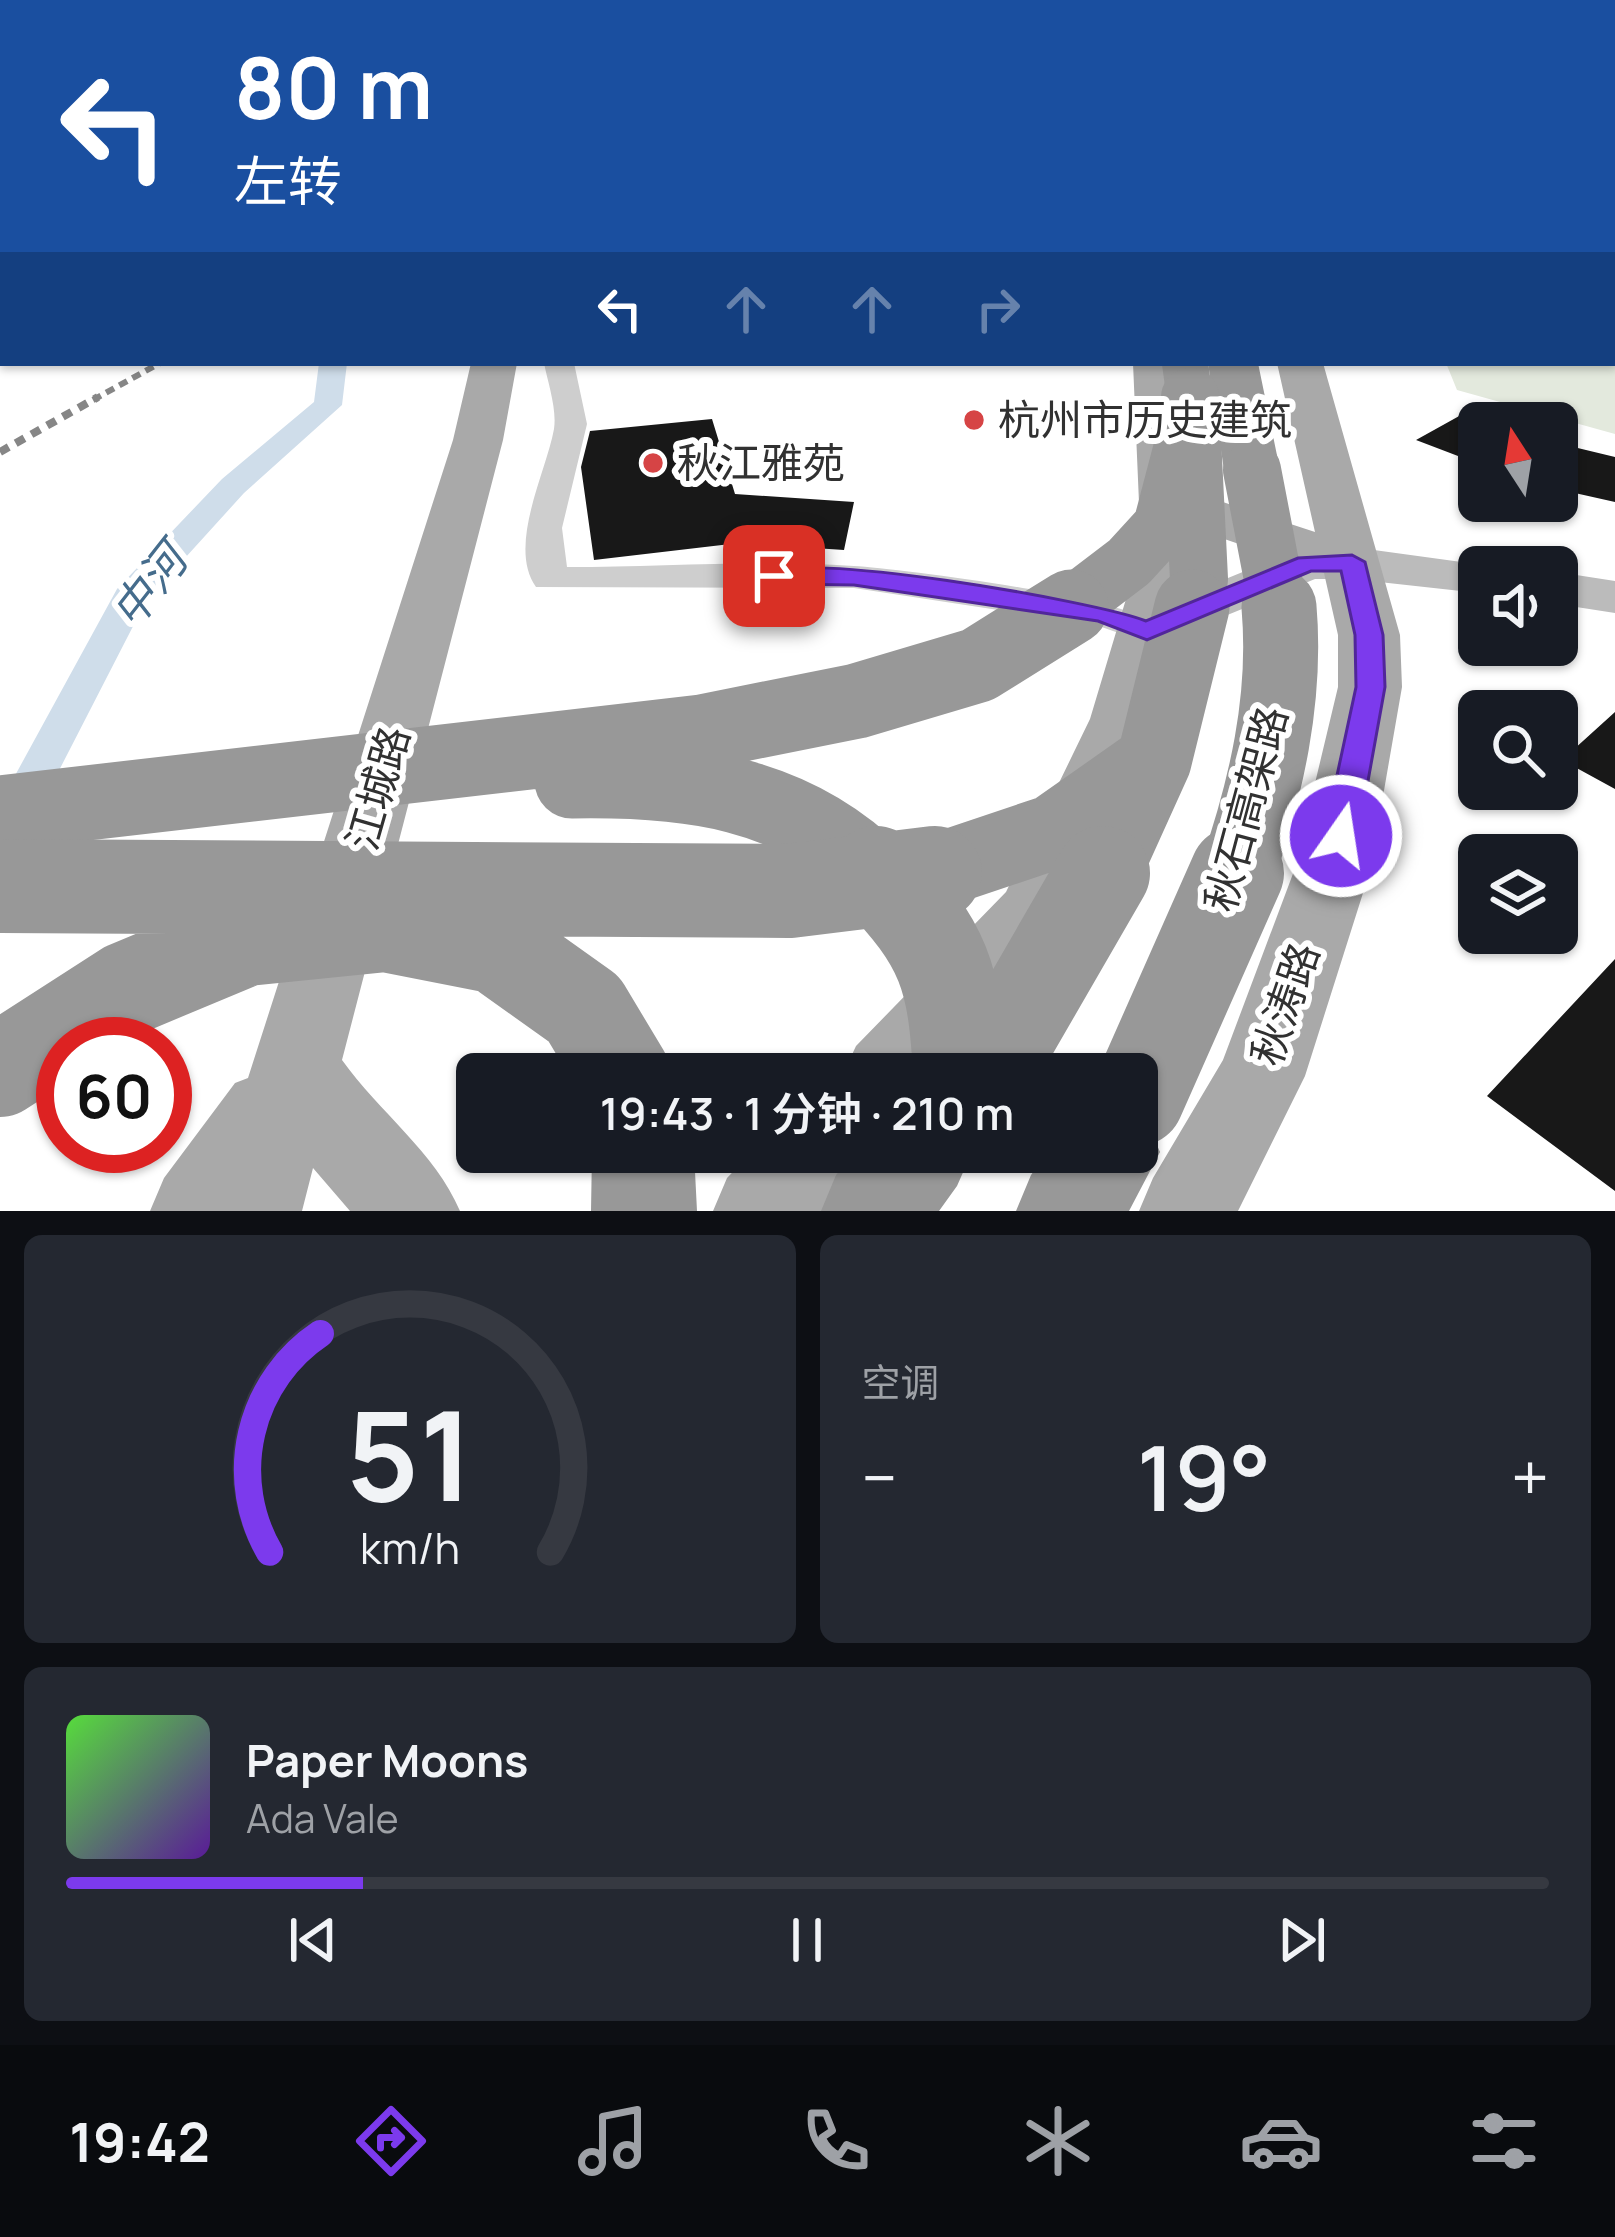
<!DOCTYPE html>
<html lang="zh">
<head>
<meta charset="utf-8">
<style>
  :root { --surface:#171b24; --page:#242831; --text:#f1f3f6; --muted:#9ea1a6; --line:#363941; --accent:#7c3aed }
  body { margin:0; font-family:Manrope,"Noto Sans SC",sans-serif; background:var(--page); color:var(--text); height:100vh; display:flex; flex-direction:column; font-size:45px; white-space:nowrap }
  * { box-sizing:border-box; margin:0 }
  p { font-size:39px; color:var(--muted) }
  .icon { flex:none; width:66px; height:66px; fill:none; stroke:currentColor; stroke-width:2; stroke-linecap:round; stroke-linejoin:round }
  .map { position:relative; height:1211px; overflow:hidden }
  .side { display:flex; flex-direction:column; gap:24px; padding:24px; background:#0d0f14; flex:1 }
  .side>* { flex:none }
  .top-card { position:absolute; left:0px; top:0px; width:1617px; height:366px; box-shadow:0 3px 9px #0004; background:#1a4fa0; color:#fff; overflow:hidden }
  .needle { width:78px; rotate:348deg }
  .tools { position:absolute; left:1458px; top:402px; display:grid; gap:24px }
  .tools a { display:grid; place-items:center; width:120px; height:120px; border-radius:18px; background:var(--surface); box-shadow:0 3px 9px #0004; font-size:60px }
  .speed { position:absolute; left:36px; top:1017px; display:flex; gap:24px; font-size:60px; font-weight:700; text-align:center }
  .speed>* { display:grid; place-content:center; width:156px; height:156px; border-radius:50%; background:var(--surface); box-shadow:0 3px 9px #0004; line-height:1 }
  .speed .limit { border:18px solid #d22; background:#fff; color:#111 }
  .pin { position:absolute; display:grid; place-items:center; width:102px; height:102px; color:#fff; margin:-51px; border-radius:24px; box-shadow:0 6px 18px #0006 }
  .me { position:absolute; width:132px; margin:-66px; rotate:13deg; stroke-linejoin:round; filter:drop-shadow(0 0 9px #0008) }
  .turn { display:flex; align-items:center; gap:42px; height:252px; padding:0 36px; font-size:54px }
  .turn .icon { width:156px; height:156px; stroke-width:2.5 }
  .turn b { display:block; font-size:84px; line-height:102px }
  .lanes { display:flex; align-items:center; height:114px; padding:0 36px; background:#0003; justify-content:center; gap:60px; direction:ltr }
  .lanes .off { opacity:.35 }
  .big { font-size:90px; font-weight:600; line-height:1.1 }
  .side .tile { flex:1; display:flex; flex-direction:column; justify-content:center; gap:18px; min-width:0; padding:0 42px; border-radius:18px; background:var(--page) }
  .side .dial { align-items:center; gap:0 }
  .dial svg { height:312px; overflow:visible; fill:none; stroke:var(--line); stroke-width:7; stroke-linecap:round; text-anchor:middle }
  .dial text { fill:var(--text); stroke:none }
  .song { display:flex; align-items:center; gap:36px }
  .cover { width:144px; height:144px; border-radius:18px; background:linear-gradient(135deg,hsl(110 70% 55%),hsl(270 70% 35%)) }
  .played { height:12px; border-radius:6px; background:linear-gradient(90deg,var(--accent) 20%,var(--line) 20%) }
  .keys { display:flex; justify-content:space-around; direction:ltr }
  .heat { display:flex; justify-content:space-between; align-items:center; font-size:66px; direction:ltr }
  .side .tiles { flex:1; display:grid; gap:24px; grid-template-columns:1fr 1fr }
  .tile:last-child { grid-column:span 2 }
  .trip { position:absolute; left:456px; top:1053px; width:702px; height:120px; border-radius:18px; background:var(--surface); box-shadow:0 3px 9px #0004; font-weight:600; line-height:120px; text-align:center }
  .tabs { display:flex; height:192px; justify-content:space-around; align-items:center; background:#090b0e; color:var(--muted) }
  .tabs .icon { width:84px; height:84px }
  .tabs .current { color:var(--accent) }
  .tabs b { font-size:54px; color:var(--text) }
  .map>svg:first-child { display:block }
</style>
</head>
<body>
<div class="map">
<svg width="1615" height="1211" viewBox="0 0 1615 1211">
  <rect width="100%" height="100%" fill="#fff"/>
  <path fill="#e3e9dd" d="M1615,346V434L1457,390L1446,363H1614Z"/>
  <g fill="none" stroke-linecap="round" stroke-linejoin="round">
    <path fill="#cfddea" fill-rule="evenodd" d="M255,0H269V3H255Z
      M761,0H800L802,3H763Z
      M860,0H877L858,3Z
      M319,363H347L342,405L244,493L146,601L31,825L16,830L1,825L0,803L117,589L222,479L314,402Z"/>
  </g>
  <path fill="#181818" d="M1479,405V464L1416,440Z
    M712,419L735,494L854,502L844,550L739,543L594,560L581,467L590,431Z
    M1557,443L1615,457V502L1557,489Z
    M1615,712V789L1562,760Z
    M1615,959V1191L1487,1096Z"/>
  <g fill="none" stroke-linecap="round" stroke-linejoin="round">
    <path fill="#cecece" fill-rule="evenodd" d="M191,0H207L208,3H192Z
      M420,0H439L441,3H422Z
      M0,95H3V107H0Z
      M1614,111H1615V123H1614Z
      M544,363H574L587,424L562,528L567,567C661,567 759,559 854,566C902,569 1146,599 1167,631L1161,640L1147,643L1096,625L854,588L536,587C507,546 546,473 554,429C557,409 548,383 544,363Z"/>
    <path fill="#bbb" fill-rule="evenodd" d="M1352,547L1498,567H1479V593L1352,579H1315L1159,643L1140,638L1131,626L1140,614L1289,553Z
      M1557,572L1615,581V613L1557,604Z"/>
    <path fill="#a9a9a9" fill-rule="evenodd" d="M373,0H397L398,3H374Z
      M1262,0H1288L1260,3Z
      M1331,0H1356L1329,3Z
      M471,363H517L503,440L342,1060C379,1112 435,1152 460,1211H350L313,1168L302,1211H150L164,1178L235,1083L248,1078L453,440Z
      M1133,363H1179L1192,492L1315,532L1277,363H1323L1400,635L1402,687L1370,871L1305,1076L1238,1211H1139L1153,1178L1223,1060L1294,871L1338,687V635L1324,573L1195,529L1197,549L1156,719L1075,912L1064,934L942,1074H843L856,1046L1006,892L1090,719L1141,549Z
      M752,1152H862L848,1183L824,1211H713L727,1178Z"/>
    <path fill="#989898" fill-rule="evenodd" d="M1286,0H1315L1284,3Z
      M1208,363H1258L1280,470L1272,482L1252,487L1232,482L1224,470Z
      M1137,1115L1145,1118L1160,1152L1129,1211H1016L1031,1175L1048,1152H1137Z
      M592,1152H694L697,1211H591Z
      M856,1152H972L957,1186L939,1211H821L836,1175Z"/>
    <path stroke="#868686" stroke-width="4.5" stroke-dasharray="6 4.5" stroke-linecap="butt" d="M787,3L792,0
      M814,3L818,0"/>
    <path stroke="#868686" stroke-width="6" stroke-dasharray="9 6" stroke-linecap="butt" d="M93,400L160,363"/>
    <path stroke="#868686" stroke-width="8" stroke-dasharray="10 8" stroke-linecap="butt" d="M0,452L98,397"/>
    <path stroke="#989898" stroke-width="46" d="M1185,363L1190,400"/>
    <path stroke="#989898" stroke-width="58" d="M1190,397L1199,579L1191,610
      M1252,470L1279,610
      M1066,610L1129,562L1162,526L1192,412"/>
    <path stroke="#989898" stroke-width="75" d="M572,781C687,779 793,791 878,876
      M0,813L702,732L857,701L978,665L1071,607
      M922,876L1053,832L1154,761
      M1102,876L1154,761L1192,607
      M1236,876C1266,789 1287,699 1279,607"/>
    <path stroke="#989898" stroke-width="94" d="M876,873C945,944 955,977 960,1074
      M0,886L789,891L935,873
      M0,1070L126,989L246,939L385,925L497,947L584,1009L623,1074
      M981,1074L1003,1046L1103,873
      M1137,1099L1237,873"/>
  </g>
  <path fill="#7c3aed" stroke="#51269a" stroke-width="3" d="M1352,555L1365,562L1383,635L1385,687L1358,836L1353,845L1341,849L1329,845L1324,836L1356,687L1355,635L1341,571H1311L1147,640L1098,621L854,585L774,584L761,576C791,547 1099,602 1146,621L1298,558Z"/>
  <g fill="#d64445" stroke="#fff" stroke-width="4.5">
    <circle cx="974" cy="420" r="12"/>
    <circle cx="653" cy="463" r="12"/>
  </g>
  <g text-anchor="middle" stroke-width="12" stroke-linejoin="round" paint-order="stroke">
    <g font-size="42" fill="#313131" stroke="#fff" text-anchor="start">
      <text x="998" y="435">杭州市历史建筑</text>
      <text x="677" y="478">秋江雅苑</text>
    </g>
    <g font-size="42" fill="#313131" stroke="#fff">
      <text transform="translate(378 788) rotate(-74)" y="15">江城路</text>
      <text transform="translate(1246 809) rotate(-75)" y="15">秋石高架路</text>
      <text transform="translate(1285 1004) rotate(-71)" y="15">秋涛路</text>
    </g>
    <g font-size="45" font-style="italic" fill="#456c8c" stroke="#fff">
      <text transform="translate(149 586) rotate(-52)" y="16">中河</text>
    </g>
  </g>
</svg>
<div class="tools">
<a><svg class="needle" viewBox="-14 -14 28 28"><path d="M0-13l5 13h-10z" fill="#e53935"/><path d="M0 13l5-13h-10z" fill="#9ea1a6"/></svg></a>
<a><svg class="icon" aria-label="sound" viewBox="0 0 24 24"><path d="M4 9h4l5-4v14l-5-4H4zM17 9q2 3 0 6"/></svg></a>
<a><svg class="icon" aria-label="search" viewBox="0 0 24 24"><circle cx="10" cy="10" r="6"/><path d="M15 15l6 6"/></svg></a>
<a><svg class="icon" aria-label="layers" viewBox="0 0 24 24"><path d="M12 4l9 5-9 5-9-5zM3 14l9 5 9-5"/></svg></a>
</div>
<div class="speed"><div class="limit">60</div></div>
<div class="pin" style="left:774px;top:576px;background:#d93025"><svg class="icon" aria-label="arrive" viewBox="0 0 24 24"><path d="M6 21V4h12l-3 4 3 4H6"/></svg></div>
<svg class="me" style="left:1341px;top:836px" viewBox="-20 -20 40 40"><circle r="17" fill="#7c3aed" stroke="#fff" stroke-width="3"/><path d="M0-11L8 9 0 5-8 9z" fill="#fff"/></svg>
<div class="trip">19:43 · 1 分钟 · 210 m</div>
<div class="top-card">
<div class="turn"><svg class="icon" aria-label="left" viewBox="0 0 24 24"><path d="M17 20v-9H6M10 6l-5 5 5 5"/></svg><div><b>80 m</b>左转</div></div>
<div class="lanes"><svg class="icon" aria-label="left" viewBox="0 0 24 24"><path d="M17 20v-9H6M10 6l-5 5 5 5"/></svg><svg class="icon off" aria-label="ahead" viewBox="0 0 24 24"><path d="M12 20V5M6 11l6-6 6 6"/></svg><svg class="icon off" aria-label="ahead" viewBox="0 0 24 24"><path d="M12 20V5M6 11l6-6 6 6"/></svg><svg class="icon off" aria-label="right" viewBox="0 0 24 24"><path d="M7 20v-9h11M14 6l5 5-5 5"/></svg></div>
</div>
</div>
<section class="side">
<div class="tiles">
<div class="tile dial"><svg viewBox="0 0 100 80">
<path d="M14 69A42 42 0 1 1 86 69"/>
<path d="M14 69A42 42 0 0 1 27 13" stroke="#7c3aed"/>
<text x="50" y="56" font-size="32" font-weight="700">51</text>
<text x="50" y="72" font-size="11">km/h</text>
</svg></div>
<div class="tile"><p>空调</p>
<div class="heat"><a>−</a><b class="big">19°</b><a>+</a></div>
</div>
<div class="tile">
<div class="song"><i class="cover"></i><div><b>Paper Moons</b><p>Ada Vale</p></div></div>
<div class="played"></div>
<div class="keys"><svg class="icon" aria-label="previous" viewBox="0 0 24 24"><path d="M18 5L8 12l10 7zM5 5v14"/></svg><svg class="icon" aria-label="pause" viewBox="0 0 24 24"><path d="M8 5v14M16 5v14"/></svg><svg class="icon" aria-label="next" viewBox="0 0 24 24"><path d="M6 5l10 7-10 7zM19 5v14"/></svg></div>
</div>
</div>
</section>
<nav class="tabs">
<b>19:42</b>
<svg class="icon current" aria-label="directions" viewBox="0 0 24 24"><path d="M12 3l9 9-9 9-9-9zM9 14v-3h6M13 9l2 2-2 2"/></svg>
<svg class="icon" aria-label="music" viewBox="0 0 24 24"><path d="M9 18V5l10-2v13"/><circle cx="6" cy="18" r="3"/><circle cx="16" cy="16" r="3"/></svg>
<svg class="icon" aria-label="phone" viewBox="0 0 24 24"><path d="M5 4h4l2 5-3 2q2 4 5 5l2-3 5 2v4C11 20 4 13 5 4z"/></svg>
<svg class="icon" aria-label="climate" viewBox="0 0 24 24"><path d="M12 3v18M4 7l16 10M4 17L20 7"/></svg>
<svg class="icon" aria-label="car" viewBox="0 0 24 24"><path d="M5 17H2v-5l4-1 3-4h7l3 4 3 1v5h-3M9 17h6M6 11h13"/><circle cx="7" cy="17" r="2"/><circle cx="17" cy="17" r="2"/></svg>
<svg class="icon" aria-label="filters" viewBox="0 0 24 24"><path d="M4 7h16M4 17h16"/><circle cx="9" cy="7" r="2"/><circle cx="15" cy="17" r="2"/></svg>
</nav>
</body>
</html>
